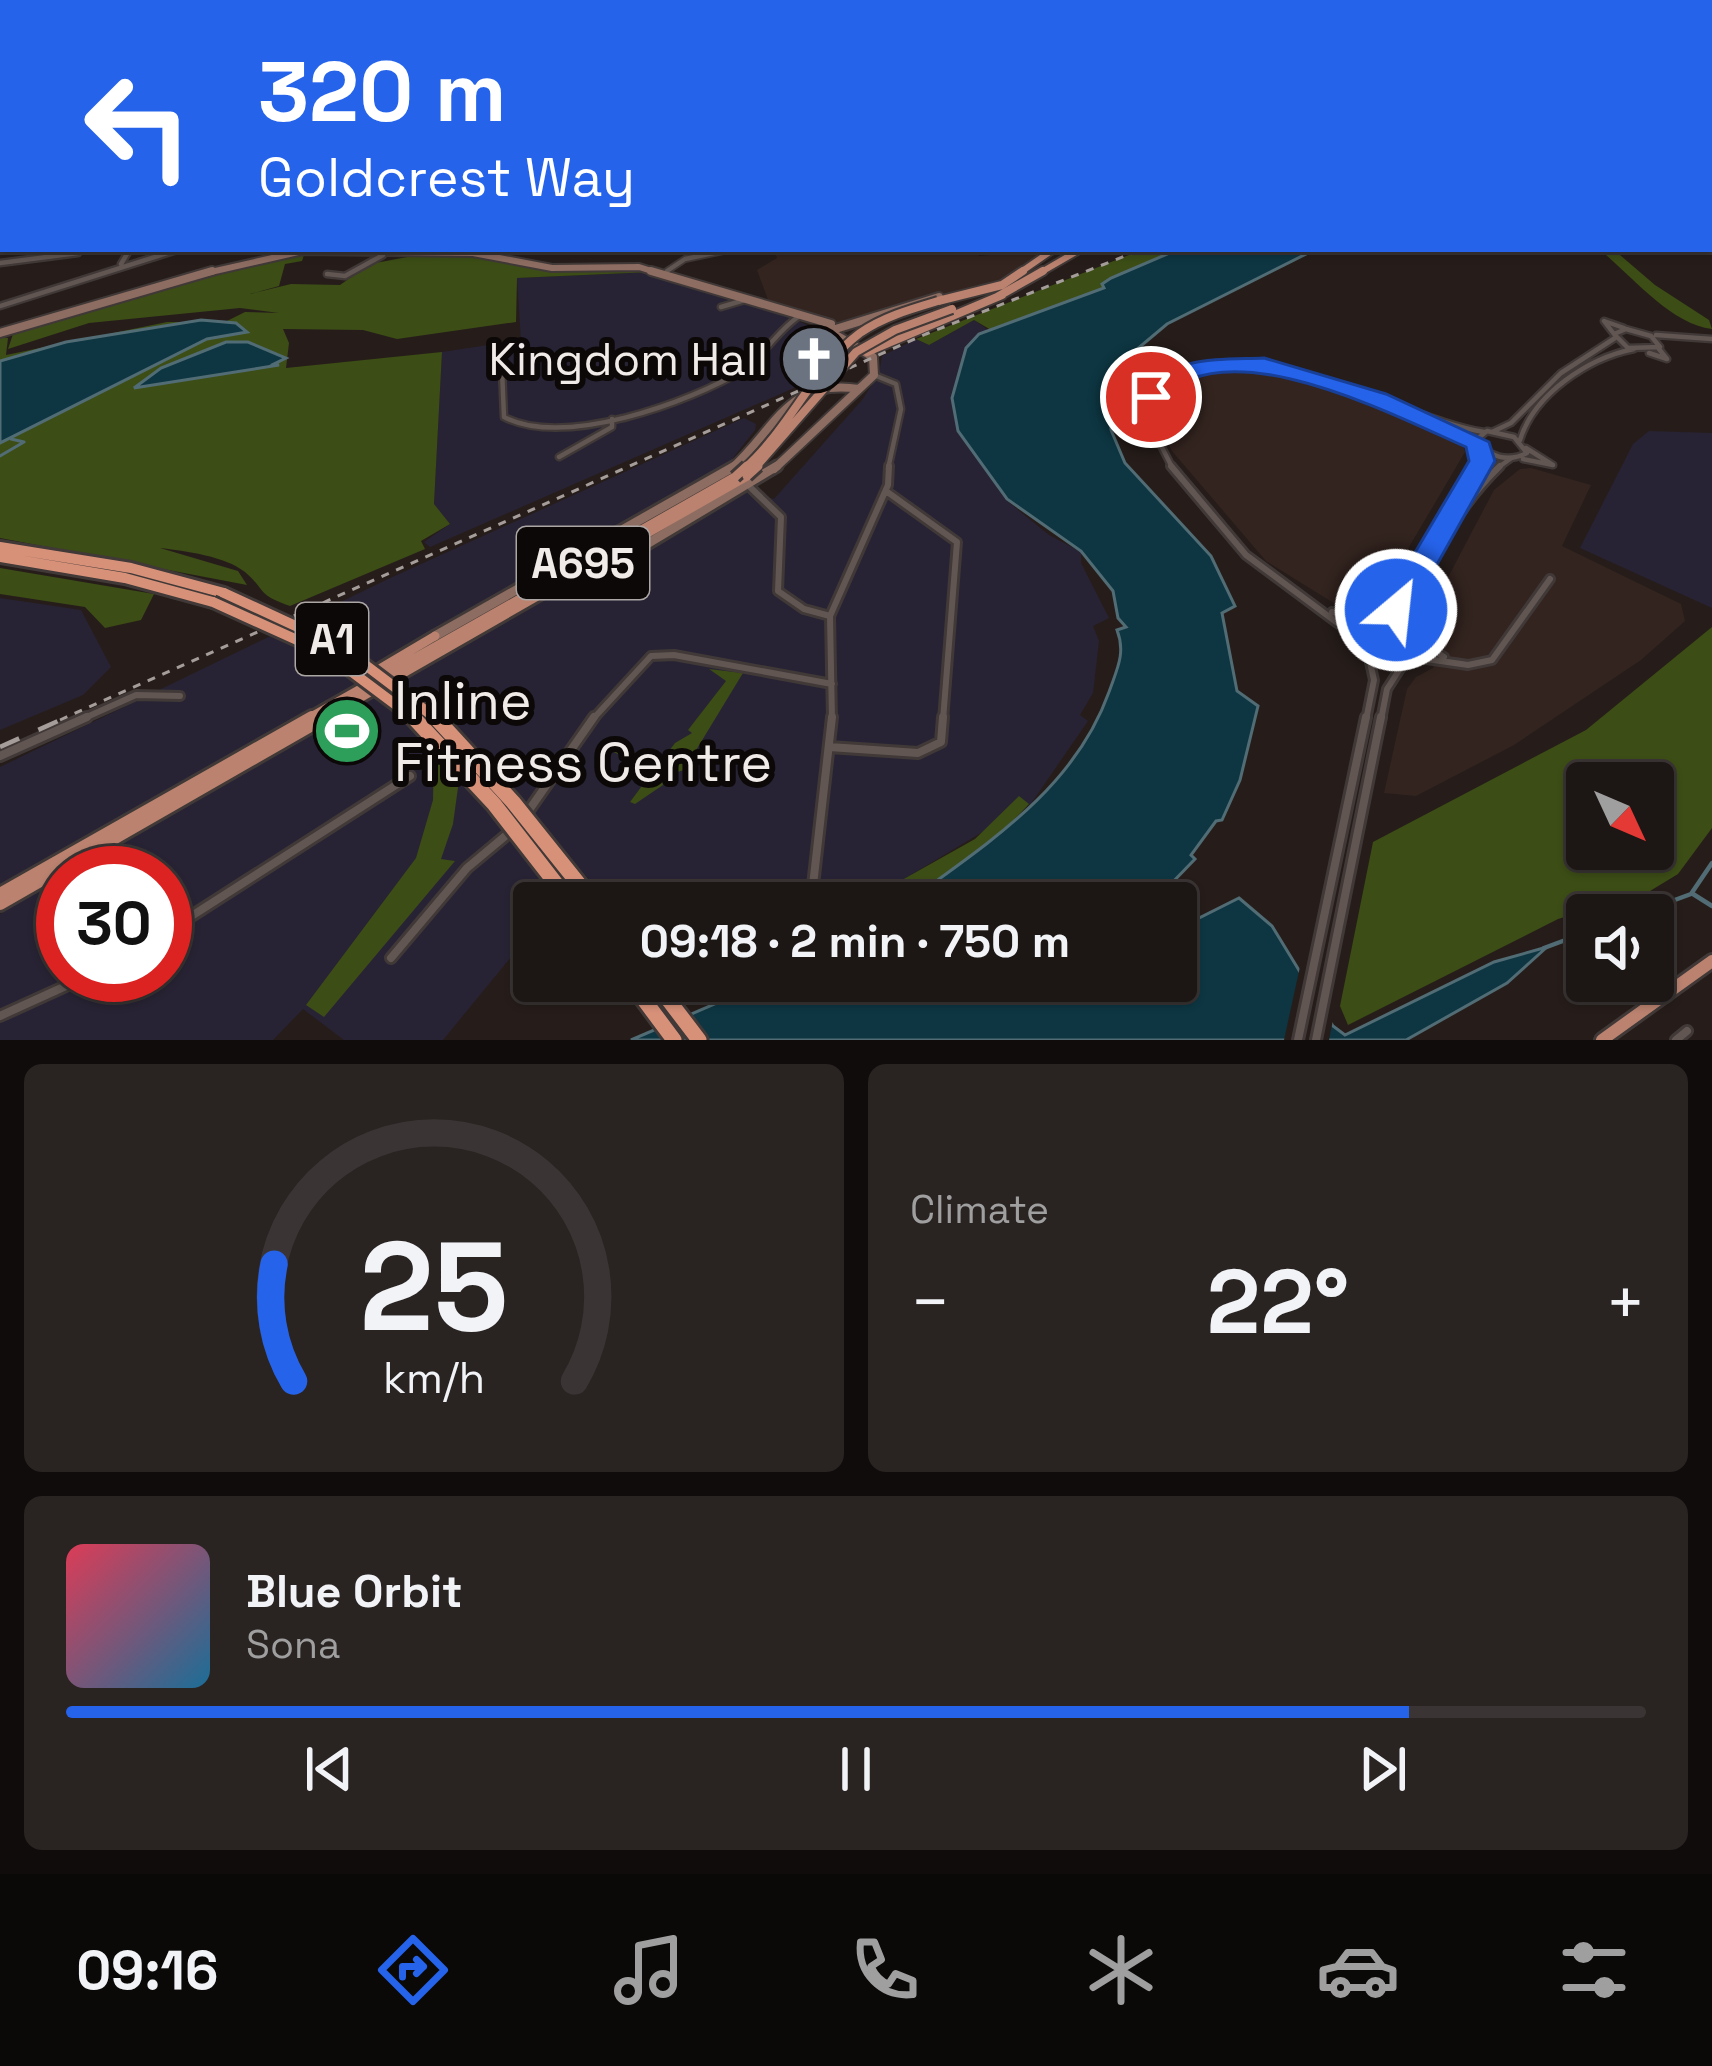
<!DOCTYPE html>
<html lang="en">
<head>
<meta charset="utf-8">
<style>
  :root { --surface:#1c1614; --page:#292322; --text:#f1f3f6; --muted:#a09fa0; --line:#3a3534; --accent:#2563eb }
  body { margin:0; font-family:"Space Grotesk",sans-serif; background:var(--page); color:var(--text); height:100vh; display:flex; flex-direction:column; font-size:45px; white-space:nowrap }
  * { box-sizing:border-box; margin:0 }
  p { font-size:39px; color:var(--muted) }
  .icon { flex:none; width:66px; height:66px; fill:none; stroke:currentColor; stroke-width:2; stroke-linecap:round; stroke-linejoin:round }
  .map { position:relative; height:1040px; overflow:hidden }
  .side { display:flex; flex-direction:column; gap:24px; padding:24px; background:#0f0c0b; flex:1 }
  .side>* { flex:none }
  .top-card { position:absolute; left:0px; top:0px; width:1713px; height:252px; box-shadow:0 3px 9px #0004,0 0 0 3px var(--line); background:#2563eb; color:#fff; overflow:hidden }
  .needle { width:78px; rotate:134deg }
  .controls { position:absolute; left:1566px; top:762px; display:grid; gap:24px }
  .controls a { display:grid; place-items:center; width:108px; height:108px; border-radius:12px; background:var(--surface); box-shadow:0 3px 9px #0004,0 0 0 3px var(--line); font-size:60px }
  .speed { position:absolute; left:36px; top:846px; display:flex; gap:24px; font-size:60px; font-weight:700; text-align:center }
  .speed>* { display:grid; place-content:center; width:156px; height:156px; border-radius:50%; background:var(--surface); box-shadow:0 3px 9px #0004,0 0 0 3px var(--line); line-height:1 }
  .speed .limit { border:18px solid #d22; background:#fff; color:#111 }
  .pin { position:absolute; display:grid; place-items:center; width:102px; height:102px; color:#fff; margin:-51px; border:6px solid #fff; border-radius:50%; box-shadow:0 3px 12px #0007 }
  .me { position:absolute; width:132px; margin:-66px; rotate:28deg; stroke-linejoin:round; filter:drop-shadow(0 0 9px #0008) }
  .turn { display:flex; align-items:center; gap:42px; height:252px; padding:0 60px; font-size:54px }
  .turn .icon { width:156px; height:156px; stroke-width:2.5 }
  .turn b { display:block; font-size:84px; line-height:102px }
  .big { font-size:90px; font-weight:600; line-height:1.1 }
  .side .card { flex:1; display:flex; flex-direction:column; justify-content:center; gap:18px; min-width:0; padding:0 42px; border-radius:18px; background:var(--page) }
  .side .dial { align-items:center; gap:0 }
  .dial svg { height:312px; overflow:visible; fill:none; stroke:var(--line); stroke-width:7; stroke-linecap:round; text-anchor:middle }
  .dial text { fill:var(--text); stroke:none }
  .song { display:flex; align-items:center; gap:36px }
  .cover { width:144px; height:144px; border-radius:18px; background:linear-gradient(135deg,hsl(350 70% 55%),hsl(200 70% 35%)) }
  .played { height:12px; border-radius:6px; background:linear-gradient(90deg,var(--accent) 85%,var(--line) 85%) }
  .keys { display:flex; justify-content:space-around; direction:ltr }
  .heat { display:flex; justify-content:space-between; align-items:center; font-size:66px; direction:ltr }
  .side .tiles { flex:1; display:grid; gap:24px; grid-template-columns:1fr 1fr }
  .card:last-child { grid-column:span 2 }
  .trip { position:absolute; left:513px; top:882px; width:684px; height:120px; border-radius:12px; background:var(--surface); box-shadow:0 3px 9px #0004,0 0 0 3px var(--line); font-weight:600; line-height:120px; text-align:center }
  .menu { display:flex; height:192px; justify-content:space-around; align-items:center; background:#0b0908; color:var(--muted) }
  .menu .icon { width:84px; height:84px }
  .menu .current { color:var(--accent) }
  .menu b { font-size:54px; color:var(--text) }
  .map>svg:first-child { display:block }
</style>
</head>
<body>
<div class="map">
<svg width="1712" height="1040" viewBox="0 0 1712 1040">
  <rect width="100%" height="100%" fill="#261d1a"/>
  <path fill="#33241f" d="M774,249H975L979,256L1054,249L993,289L839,323L771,308L757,270L777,258Z
    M1220,369L1296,378L1431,426L1464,446L1465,452L1376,603L1360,609L1340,607L1266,561L1172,451L1159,426L1165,392L1189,376Z
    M1531,468L1591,485L1562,546L1681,604L1685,621L1641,660L1514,745L1416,796L1384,793L1407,689L1416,677L1433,668L1438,642L1425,621L1494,490L1520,469Z"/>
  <path fill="#272334" d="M650,272L789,316L860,352L810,381L517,509L430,547L424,542L450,524L434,505L442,352L521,340L517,278Z
    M974,320L987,329L963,368L958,431L1006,500L1049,535L1081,552V563L1109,618L1093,626L1099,641L1093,693L1080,715L1088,721L1030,805L1018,797L994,825L864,903H608L582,871L556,903H534V929L443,1040H344L303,1009L273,1040H0V914L63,876V975H165V873H68L735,490L774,499L862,400L879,374L882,356L916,339L929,345Z
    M744,418L756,424L755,430L726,467L730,476L0,889V767L388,579Z
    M1649,431L1712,433V608L1580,548L1633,444Z
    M0,598L81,610L111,667L83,695L0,730Z"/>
  <path fill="#3c4d16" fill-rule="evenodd" d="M1144,249H1179L1111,278L1103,283L1105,288L991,330L974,320L929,345L916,339Z
    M1599,249H1613L1655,285L1709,320L1712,329C1670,324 1631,275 1599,249Z
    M304,255L302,261L285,264L279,286L250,294L291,284L340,285L370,264L418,255L493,257L555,271L652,272L517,278L516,322L397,339L363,330L283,329L289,343L286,368L442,352L434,504L450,524L421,541L425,549L290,606C256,594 267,591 245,572C225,556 185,551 160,548L238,571L247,585L0,538V337L8,338L6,355L167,322H225L245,312L279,313L240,308L89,323L8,349L13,334L266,259Z
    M0,568L154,594L141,620L105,628L85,607L0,594Z
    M1712,627V828L1678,874L1650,891L1558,919L1348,1025L1340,1006L1373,842L1586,730ZM1653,783V849H1587V783Z
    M709,669L743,673L684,770L661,777L663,785L635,804L630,802L653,771L597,744L657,767L675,743L692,733L688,730L726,681Z
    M434,742L460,773L453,824L441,859L455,861L324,1017L306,1005L416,858L433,800Z
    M1019,796L1029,804C1004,832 934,892 899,903C889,906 872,903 861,903L975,839Z"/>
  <path fill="#0d3642" stroke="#516c74" stroke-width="3" d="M1179,249H1316L1167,324L1117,366L1108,388L1111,430L1125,463L1211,556L1235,606L1222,613L1237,691L1258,706L1240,780L1222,820L1216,821L1191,855L1195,859L1168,887L1165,903H906C986,844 1074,790 1109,692C1117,669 1126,653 1117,630L1126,627L1118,618L1113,591L1081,551L1007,499L958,431L952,398L966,348L979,334L1104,288L1102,284L1111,278Z
    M201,320L236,323L247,332L207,339L0,443V361L66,342Z
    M226,342H248L286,358L274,364L279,365L134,388L161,368Z
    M1239,898L1272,926L1333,1026L1345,1035L1494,962L1547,947L1507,983L1406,1040H631L768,981H1176V914L1191,922Z"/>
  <path fill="#261d1a" d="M1301,962L1334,1015L1329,1040H1284Z"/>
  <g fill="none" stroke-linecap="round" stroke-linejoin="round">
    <path stroke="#516c74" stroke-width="3" d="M0,456L24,442L11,439"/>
    <path stroke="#516c74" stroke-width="4.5" d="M1693,894L1712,906
      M1634,915L1691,894L1712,863
      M1544,948L1587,932"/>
    <g stroke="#403937" stroke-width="6">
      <path id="minor-far3" d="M494,0L508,1
        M592,0L604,3
        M669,0L674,3
        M713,0L720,3
        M750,0L767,3
        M844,0L874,3
        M1108,0L1114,3
        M700,1L705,0
        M637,3L645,0
        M950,3L955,0"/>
    </g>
    <g stroke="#403937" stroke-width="9">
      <path id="minor-far2" d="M0,263L78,253
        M121,264L130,249
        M327,274L345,276L383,255
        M0,306L180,249
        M721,307L748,299
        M1626,329L1651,336L1660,347L1628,348L1614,334Z
        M1614,334L1604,321L1624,328
        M1656,335L1712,339
        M1649,353L1667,359L1659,349
        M502,370L504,417C564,448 689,403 745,369C761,359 775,333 798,317
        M874,375L896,384L901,409L888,469
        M1487,431L1514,437L1527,453C1507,463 1489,457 1476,440Z
        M1494,431L1511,423L1561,373L1615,338
        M1520,440C1534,394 1588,358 1634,349
        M559,457L612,427V419
        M1523,459L1553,465L1526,448
        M1173,469L1152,428L1150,404C1204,301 1401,420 1484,432
        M1477,469L1483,449
        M1496,469L1510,459"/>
    </g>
    <g stroke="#403937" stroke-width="12">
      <path id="minor-far1" d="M1171,466L1246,555L1359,639
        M750,487L781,517L778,591L804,609L830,616
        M886,491L957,542L943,720
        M1332,612L1365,620
        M1379,618L1398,608L1479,466
        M1375,619L1401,625L1419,644L1416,655L1394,661L1367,649L1359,630Z
        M1411,632C1416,574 1459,506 1500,466
        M1419,641L1444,657
        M1413,657L1468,665L1492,660L1550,579
        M80,720L136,695L180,696
        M592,720L651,656L674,655L832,684
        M832,720L830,616L888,485L889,466
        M1366,720L1374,680L1367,649
        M1381,720L1387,689L1405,661"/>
    </g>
    <g stroke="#403937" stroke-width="14">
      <path id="minor" d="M829,747L918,753L941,742L943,717
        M0,756L87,717
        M527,813L594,717
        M53,878L63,899
        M811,903L832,717
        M165,933L410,776
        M391,958L467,868L510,832
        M0,1016L90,975
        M1298,1040L1366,717
        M1316,1040L1381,717
        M1676,1040L1687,1031"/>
    </g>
    <g stroke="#403937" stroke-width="8">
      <path id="tertiary" d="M799,0L814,3
        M770,3L776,0
        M667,271L685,259L733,249"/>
    </g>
    <g stroke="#403937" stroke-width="10">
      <path id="secondary-far2" d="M202,274L303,251L473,253L552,268L639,267L661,274"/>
    </g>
    <g stroke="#403937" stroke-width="12">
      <path id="secondary-far1" d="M651,271L831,324
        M829,331L939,297
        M0,333L212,271
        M731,469C776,429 787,378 859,389
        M774,469L874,375L873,357L829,331"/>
    </g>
    <g stroke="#403937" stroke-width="15">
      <path id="secondary" d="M632,553L777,466
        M435,636L735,466"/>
    </g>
    <g stroke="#403937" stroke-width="8">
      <path id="primary-far4" d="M139,3L144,0
        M1390,3L1396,0"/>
    </g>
    <g stroke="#403937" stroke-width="10">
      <path id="primary-far3" d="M1018,274L1054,249
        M1038,274L1081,249"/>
    </g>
    <g stroke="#403937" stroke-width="12">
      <path id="primary-far2" d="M997,297L1043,271
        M938,301L1002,285L1023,271
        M867,352L1002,295"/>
    </g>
    <g stroke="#403937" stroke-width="15">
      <path id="primary-far1" d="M593,572L632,553
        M381,668L435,636
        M306,720L735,477
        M321,720L747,476"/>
    </g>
    <g stroke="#403937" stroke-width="18">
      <path id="primary" d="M0,894L312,717
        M0,904L326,717
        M1602,1040L1712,961"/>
    </g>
    <g stroke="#403937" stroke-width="16">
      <path id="trunk-far1" d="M0,547L131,568L224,593
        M0,557L125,578L213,602"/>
    </g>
    <g stroke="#403937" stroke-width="21">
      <path id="trunk" d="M630,981L674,1040
        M654,981L699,1040"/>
    </g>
    <use href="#minor-far3" stroke="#615652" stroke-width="3"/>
    <use href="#minor-far2" stroke="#615652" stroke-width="4.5"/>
    <use href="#minor-far1" stroke="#615652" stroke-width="6"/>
    <use href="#minor" stroke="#615652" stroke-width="8"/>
    <use href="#tertiary" stroke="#615652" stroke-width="4.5"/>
    <use href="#secondary-far2" stroke="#8d6c61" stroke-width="6"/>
    <use href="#secondary-far1" stroke="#8d6c61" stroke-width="8"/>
    <use href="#secondary" stroke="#8d6c61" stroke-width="9"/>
    <use href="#primary-far4" stroke="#ba826f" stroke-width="4.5"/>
    <use href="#primary-far3" stroke="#ba826f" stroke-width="6"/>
    <use href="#primary-far2" stroke="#ba826f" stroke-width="8"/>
    <use href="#primary-far1" stroke="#ba826f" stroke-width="9"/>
    <use href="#primary" stroke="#ba826f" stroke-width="12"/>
    <use href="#trunk-far1" stroke="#d89179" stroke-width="10"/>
    <use href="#trunk" stroke="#d89179" stroke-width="15"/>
    <path stroke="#a49d9a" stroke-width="3" stroke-dasharray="8 8" stroke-linecap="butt" d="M60,720L926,334L1143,249"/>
    <path stroke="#a49d9a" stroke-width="4.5" stroke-dasharray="21 21" stroke-linecap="butt" d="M0,747L67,717"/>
    <g stroke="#403937" stroke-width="12" stroke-linecap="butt">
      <path id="primary-bridge-far1" d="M744,469C789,430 812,369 860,333C883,317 911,309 938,301
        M754,469L856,352L895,330L952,309"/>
    </g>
    <g stroke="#403937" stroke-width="15" stroke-linecap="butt">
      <path id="primary-bridge" d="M747,476L758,466
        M735,477L747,466"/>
    </g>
    <g stroke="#403937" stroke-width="16" stroke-linecap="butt">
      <path id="trunk-bridge-far1" d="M224,593L343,648L438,720
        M213,602L328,654L416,720"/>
    </g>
    <g stroke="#403937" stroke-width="21" stroke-linecap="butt">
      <path id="trunk-bridge" d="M413,717L494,804L571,903
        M435,717L513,802L594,903"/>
    </g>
    <use href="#primary-bridge-far1" stroke="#ba826f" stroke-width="8"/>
    <use href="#primary-bridge" stroke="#ba826f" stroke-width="9"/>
    <use href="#trunk-bridge-far1" stroke="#d89179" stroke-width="10"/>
    <use href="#trunk-bridge" stroke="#d89179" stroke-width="15"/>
  </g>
  <path fill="#2563eb" stroke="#184099" stroke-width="3" d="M1264,358L1386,394L1489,442L1495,461L1407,618L1396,621L1381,610L1469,461L1466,447C1393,415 1222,325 1159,402L1139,397C1170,355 1217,360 1264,358Z"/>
  <defs>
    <g id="church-disc" transform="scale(3.45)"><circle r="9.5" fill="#6b7280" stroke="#0c0807"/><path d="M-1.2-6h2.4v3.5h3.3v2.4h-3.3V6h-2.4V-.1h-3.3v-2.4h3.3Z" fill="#fff"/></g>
    <g id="stadium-disc" transform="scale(3.45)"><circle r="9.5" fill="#2e9e5b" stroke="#0c0807"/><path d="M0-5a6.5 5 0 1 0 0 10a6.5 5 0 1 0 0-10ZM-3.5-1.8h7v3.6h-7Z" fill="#fff"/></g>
  </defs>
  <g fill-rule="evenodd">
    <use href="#church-disc" x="814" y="359"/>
    <use href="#stadium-disc" x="347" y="731"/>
  </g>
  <g text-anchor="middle" stroke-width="12" stroke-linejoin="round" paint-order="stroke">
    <g fill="#0c0807" stroke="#aca6a4" stroke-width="3">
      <rect x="517" y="527" width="132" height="72" rx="9"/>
      <rect x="296" y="603" width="72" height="72" rx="9"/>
    </g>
    <g font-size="42" font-weight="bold" fill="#f0eae8">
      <text x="583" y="578">A695</text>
      <text x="332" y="654">A1</text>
    </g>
    <g font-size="45" fill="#f0eae8" stroke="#0c0807" text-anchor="end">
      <text x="768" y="375">Kingdom Hall</text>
    </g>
    <g font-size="54" fill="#f0eae8" stroke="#0c0807" text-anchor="start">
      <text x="394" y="719">Inline<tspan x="394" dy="62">Fitness Centre</tspan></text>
    </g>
  </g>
</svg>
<div class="controls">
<a><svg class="needle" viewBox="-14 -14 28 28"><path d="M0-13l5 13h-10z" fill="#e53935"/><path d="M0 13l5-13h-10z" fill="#a09fa0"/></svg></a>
<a><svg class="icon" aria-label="sound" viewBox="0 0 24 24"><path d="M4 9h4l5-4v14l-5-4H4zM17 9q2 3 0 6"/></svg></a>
</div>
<div class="speed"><div class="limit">30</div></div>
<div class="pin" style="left:1151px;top:397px;background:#d93025"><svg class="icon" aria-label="arrive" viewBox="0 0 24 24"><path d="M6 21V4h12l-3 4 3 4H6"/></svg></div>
<svg class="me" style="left:1396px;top:610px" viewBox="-20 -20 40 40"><circle r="17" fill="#2563eb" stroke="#fff" stroke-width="3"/><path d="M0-11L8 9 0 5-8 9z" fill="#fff"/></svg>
<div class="trip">09:18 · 2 min · 750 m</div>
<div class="top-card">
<div class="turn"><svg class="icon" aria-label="left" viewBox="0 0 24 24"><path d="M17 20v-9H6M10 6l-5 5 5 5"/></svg><div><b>320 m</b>Goldcrest Way</div></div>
</div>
</div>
<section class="side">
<div class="tiles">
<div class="card dial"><svg viewBox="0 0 100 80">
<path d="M14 69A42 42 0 1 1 86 69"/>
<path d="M14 69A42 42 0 0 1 9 39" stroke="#2563eb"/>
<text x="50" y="56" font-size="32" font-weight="700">25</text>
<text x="50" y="72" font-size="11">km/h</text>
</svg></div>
<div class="card"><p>Climate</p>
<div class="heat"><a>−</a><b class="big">22°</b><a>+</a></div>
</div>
<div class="card">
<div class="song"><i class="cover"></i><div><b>Blue Orbit</b><p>Sona</p></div></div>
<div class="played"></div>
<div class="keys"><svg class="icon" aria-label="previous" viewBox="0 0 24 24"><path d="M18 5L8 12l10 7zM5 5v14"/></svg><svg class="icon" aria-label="pause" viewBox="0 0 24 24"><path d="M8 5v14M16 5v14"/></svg><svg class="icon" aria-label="next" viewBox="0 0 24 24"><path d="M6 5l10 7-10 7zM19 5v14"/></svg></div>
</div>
</div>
</section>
<nav class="menu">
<b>09:16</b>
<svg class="icon current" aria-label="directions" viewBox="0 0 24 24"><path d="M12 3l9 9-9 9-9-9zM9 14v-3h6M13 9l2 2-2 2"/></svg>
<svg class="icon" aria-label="music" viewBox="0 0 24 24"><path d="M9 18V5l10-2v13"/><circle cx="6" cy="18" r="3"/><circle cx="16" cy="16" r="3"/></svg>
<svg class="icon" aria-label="phone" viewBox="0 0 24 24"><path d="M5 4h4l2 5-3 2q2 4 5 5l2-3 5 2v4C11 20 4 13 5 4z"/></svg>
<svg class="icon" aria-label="climate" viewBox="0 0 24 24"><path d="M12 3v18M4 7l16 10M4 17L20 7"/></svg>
<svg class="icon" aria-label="car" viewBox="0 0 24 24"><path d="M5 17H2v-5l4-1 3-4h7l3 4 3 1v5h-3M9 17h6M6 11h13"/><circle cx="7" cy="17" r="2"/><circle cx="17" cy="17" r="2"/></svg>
<svg class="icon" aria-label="filters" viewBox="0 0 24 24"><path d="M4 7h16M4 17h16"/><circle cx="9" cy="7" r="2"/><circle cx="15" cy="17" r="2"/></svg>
</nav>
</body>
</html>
